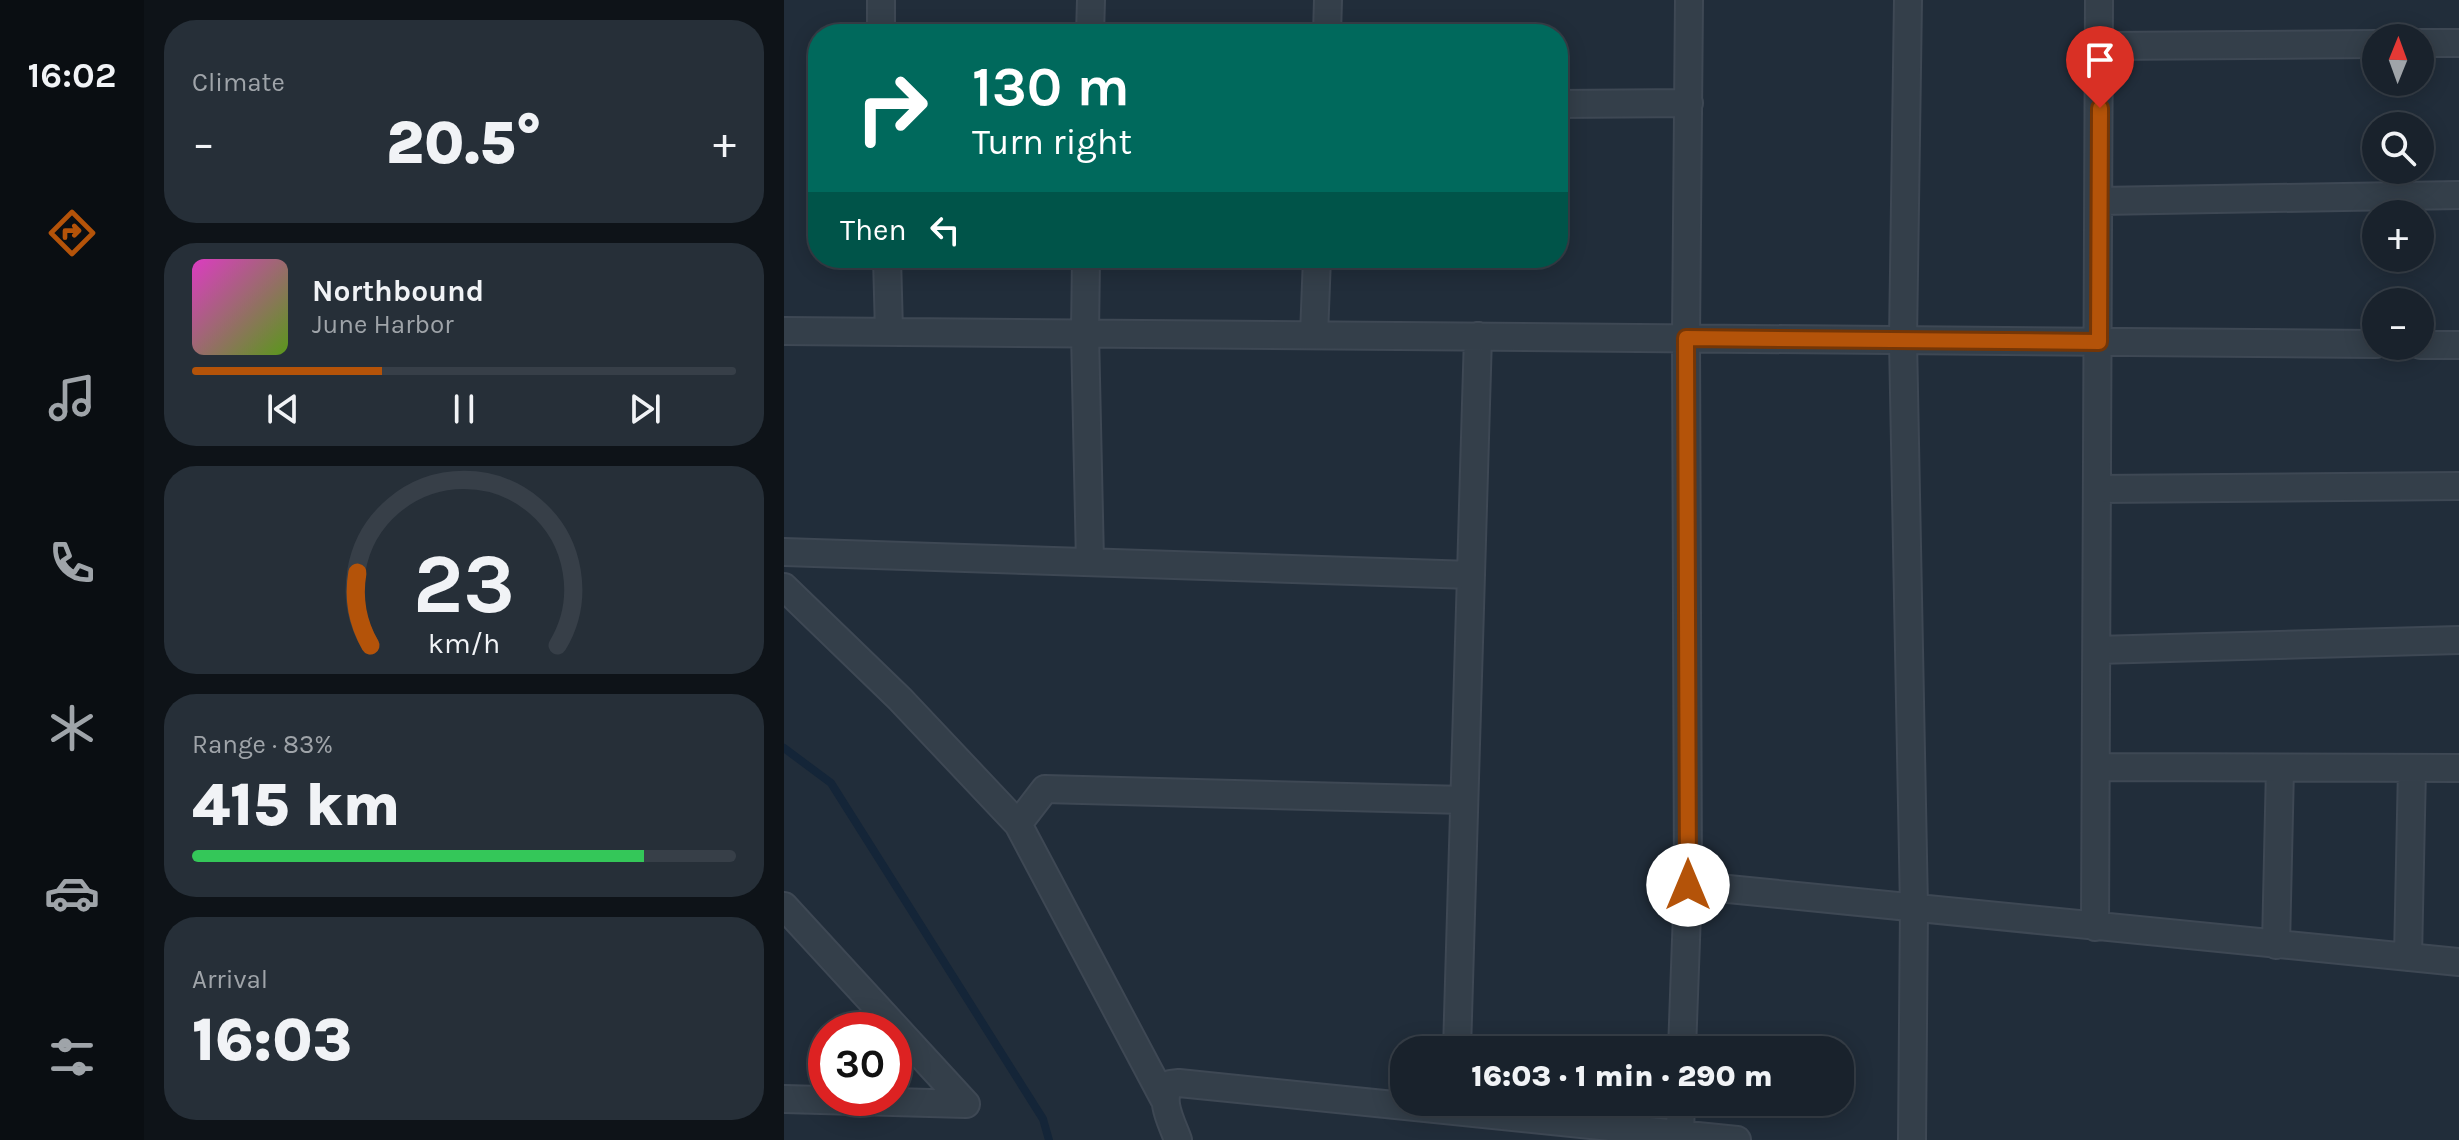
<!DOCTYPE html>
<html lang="en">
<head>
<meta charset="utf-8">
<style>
  :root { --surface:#19222c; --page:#262f38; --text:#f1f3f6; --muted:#9fa4a9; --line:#373f48; --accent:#b45309 }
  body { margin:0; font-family:Karla,sans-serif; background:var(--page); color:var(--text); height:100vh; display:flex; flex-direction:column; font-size:30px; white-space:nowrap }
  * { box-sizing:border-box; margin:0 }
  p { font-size:26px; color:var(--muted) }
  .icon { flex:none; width:44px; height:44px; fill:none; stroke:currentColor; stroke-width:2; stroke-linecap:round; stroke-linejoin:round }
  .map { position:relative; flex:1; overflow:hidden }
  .panel { display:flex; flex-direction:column; gap:20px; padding:20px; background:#0e1318; width:640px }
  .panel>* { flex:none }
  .hud { position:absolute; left:24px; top:24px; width:760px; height:244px; border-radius:32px; box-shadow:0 4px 20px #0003,0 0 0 2px var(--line); background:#00695c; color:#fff; overflow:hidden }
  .needle { width:52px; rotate:1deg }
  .buttons { position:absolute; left:1578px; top:24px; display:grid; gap:16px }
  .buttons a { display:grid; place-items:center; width:72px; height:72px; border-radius:50%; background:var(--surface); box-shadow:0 4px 20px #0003,0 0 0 2px var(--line); font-size:40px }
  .speed { position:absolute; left:24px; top:1012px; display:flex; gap:16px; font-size:40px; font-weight:700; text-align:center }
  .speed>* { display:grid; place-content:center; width:104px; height:104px; border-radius:50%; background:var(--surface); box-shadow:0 4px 20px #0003,0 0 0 2px var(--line); line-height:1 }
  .speed .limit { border:12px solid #d22; background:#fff; color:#111 }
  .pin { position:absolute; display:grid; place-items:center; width:68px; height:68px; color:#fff; margin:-82px -34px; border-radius:50% 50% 50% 0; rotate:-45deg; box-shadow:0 0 8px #0007 }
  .pin .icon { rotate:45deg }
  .me { position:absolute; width:88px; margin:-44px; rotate:0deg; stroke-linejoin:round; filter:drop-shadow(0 0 6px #0008) }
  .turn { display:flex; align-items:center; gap:28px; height:168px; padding:0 32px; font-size:36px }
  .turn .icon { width:104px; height:104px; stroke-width:2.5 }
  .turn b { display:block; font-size:56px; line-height:68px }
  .then { display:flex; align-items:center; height:76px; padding:0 32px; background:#0003; gap:16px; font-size:30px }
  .big { font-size:60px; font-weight:800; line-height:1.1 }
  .panel .tile { flex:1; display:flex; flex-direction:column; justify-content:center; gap:12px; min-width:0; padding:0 28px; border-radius:32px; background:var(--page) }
  .panel .dial { align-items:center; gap:0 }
  .dial svg { height:208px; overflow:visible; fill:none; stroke:var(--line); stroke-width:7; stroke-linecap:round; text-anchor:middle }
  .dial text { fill:var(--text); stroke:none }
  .song { display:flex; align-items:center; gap:24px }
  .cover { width:96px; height:96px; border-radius:12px; background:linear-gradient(135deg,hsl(310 70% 55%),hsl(90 70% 35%)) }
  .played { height:8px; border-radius:4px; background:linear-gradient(90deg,var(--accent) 35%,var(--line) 35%) }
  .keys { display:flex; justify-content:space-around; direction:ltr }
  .heat { display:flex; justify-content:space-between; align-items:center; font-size:44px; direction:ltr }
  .charge { height:12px; border-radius:6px; background:linear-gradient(90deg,#34c759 83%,var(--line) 0) }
  .trip { position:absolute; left:606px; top:1036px; width:464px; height:80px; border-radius:32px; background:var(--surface); box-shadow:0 4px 20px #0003,0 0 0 2px var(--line); font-weight:800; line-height:80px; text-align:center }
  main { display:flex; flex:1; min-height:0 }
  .menu { display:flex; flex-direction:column; width:144px; justify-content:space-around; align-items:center; background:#0a0e12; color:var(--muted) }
  .menu .icon { width:56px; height:56px }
  .menu .current { color:var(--accent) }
  .menu b { font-size:36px; color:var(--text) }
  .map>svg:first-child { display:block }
</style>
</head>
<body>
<main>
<nav class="menu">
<b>16:02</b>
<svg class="icon current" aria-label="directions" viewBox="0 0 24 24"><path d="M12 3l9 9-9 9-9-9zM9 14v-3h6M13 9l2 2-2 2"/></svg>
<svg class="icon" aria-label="music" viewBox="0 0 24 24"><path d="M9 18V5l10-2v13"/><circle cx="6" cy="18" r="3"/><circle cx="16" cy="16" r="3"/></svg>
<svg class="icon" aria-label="phone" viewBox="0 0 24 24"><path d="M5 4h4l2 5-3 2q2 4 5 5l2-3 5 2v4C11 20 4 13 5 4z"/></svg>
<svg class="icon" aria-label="climate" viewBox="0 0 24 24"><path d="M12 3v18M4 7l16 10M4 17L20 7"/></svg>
<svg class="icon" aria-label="car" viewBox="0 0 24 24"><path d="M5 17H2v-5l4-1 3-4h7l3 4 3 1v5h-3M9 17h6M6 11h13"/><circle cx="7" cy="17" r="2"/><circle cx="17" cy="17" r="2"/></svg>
<svg class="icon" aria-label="filters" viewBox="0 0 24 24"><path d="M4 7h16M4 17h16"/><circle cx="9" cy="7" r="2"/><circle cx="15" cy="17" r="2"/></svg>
</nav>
<section class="panel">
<div class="tile"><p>Climate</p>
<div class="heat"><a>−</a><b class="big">20.5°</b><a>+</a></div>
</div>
<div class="tile">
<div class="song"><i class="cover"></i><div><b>Northbound</b><p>June Harbor</p></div></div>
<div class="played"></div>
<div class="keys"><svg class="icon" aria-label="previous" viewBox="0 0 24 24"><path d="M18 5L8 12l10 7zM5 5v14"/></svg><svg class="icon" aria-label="pause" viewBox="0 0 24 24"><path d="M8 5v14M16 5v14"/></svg><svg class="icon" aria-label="next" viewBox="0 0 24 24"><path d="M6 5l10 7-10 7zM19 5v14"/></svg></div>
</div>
<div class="tile dial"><svg viewBox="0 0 100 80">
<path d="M14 69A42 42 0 1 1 86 69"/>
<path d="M14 69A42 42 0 0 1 9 41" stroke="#b45309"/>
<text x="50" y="56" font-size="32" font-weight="700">23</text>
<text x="50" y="72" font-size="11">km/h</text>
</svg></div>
<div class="tile"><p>Range · 83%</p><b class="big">415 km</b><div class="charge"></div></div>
<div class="tile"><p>Arrival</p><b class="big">16:03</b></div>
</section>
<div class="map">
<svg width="1675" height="1140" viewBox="0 0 1675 1140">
  <rect width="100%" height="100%" fill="#212d3a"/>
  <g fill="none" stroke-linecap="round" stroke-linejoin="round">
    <path stroke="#142538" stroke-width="8" d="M0,748L47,783L259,1119L265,1140"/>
    <g stroke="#3e4854" stroke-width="30">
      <path id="minor" d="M97,0V34
        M1124,0L1119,340L1130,908L1128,1140
        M306,34L307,0
        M543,34L544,0
        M1636,43H1675
        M1316,46L1592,44
        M774,104L905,103
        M1316,201L1675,195
        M103,258L105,331
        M302,258L301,333L306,562
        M0,331L1592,344
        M530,335L533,258
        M1636,345H1675
        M1314,489L1675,486
        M0,552L687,575
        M0,587L116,699L234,824L380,1099
        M1313,650L1675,640
        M1312,767L1675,768
        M234,824L261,789L680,800
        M904,885L1675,962
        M0,906L182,1104
        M1311,927L1315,0
        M1492,945L1496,768
        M1624,957L1628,768
        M673,1050L694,336
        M898,1050L904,885L902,338L905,0
        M0,1099L182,1104
        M896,1134L897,1102
        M394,1140C388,1123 374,1099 387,1084L395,1083L953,1140"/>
    </g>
    <use href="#minor" stroke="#343f4a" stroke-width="26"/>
  </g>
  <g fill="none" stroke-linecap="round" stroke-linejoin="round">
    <g stroke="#753606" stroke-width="20">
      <path id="route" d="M904,885L902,338L1315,342L1316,108"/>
    </g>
    <use href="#route" stroke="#b45309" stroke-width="14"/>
  </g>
</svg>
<div class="buttons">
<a><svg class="needle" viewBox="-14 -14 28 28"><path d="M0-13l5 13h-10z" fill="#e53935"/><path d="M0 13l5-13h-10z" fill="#9fa4a9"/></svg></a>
<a><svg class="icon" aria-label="search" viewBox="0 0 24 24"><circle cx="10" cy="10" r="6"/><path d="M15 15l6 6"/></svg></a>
<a>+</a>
<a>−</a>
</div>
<div class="speed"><div class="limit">30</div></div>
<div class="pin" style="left:1316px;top:108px;background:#d93025"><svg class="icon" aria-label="arrive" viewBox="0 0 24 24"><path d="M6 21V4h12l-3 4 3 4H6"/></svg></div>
<svg class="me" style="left:904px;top:885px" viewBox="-20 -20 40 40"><circle r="19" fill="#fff"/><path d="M0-13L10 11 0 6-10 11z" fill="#b45309"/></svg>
<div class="trip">16:03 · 1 min · 290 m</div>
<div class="hud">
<div class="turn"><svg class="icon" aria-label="right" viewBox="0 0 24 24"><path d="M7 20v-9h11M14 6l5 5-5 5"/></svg><div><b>130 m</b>Turn right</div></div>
<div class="then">Then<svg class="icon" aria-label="left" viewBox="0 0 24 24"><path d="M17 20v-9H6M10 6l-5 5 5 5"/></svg></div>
</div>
</div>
</main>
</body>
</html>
